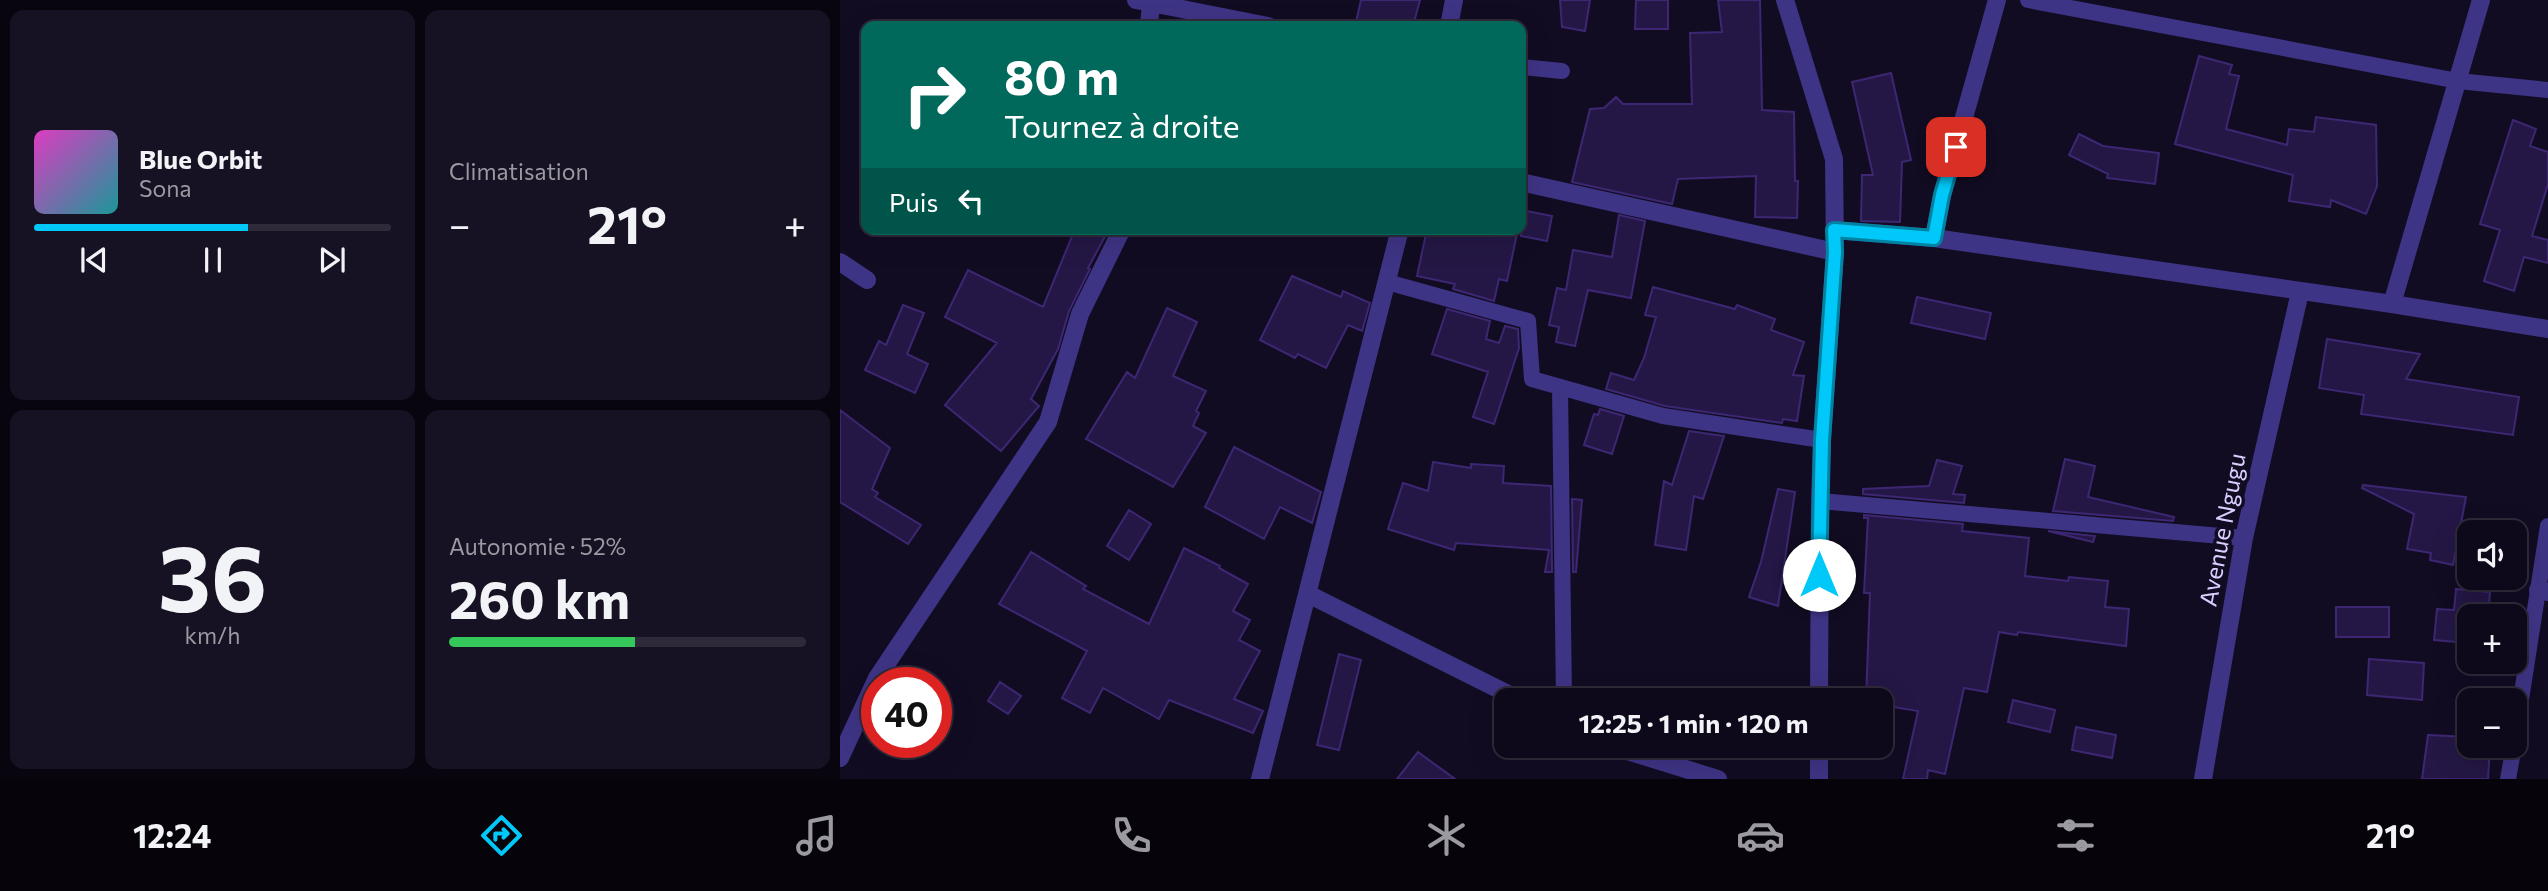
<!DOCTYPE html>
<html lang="fr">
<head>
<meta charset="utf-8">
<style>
  :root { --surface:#0e091a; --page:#171223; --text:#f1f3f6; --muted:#9b9aa2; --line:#2e2a39; --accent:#00c9f9 }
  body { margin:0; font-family:Commissioner,sans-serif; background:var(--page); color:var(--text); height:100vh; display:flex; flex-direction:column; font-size:26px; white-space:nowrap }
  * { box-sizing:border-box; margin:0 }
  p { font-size:23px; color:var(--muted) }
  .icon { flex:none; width:38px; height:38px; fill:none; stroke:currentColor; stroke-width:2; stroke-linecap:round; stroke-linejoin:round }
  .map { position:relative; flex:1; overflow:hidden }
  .side { display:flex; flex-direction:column; gap:10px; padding:10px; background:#08050e; width:840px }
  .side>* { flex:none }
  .guide { position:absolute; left:21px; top:21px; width:665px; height:214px; border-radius:14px; box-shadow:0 7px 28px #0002,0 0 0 2px var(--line); background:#00695c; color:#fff; overflow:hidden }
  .fabs { position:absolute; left:1617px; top:520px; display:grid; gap:14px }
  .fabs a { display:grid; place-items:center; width:70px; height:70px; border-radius:14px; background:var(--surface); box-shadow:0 7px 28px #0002,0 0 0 2px var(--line); font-size:35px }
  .speed { position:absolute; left:21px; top:667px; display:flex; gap:14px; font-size:35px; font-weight:700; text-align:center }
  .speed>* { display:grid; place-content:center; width:91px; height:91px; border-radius:50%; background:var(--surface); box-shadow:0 7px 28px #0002,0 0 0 2px var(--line); line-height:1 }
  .speed .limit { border:10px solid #d22; background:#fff; color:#111 }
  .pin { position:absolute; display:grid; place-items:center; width:60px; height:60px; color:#fff; margin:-30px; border-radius:14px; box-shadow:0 4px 10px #0006 }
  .me { position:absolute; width:77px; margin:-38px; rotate:0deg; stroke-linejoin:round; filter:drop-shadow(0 0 5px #0008) }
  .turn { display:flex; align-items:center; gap:24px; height:147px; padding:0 28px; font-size:32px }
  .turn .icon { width:91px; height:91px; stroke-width:2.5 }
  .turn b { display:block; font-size:49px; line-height:60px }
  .then { display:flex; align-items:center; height:66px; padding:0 28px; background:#0003; gap:14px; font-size:26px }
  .big { font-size:52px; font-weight:700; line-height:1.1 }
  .side .tile { flex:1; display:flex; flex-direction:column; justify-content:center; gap:10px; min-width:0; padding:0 24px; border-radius:14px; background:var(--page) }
  .side .dial { align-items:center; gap:0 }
  .dial b { font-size:91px; line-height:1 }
  .song { display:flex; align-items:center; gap:21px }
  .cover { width:84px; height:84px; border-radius:10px; background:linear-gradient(135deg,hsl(310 70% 55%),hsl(180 70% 35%)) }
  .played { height:7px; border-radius:4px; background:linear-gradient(90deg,var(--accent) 60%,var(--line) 60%) }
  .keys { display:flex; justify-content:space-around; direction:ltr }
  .heat { display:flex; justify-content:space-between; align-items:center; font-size:38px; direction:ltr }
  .charge { height:10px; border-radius:5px; background:linear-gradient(90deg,#34c759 52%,var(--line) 0) }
  .side .tiles { flex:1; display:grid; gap:10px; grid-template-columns:repeat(2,1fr) }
  .trip { position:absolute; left:654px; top:688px; width:399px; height:70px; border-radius:14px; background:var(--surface); box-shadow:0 7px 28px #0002,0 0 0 2px var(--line); font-weight:700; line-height:70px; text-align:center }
  .tab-bar { display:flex; height:112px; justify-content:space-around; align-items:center; background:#06040a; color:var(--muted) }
  .tab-bar .icon { width:49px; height:49px }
  .tab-bar .current { color:var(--accent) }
  .tab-bar b { font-size:32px; color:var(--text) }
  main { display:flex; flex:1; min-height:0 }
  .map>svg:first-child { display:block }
</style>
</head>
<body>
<main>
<section class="side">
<div class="tiles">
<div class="tile">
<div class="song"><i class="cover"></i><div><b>Blue Orbit</b><p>Sona</p></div></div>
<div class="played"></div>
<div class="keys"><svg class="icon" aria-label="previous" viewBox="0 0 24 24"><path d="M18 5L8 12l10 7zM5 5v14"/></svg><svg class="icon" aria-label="pause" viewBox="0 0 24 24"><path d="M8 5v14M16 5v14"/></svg><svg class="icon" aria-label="next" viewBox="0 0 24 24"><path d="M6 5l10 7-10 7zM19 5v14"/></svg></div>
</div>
<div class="tile"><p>Climatisation</p>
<div class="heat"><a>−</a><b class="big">21°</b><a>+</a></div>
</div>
<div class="tile dial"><b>36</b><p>km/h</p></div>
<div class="tile"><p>Autonomie · 52%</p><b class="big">260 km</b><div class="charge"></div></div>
</div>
</section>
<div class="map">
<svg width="1708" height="779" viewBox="0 0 1708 779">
  <rect width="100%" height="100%" fill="#120c23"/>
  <path fill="#241745" stroke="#3d2773" stroke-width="2" d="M521,0H580L573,26H515Z
    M720,0H750L745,31L722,27Z
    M796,0H828V29H795Z
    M878,0H920L922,110L954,112L955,181H958L957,218L915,217L916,176L838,179L832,204L732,182L750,109L764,108L776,97L783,104H852L850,33L882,32Z
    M1359,56L1392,65L1389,74L1399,76L1386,129L1447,145L1449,129L1474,132L1476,117L1536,125L1537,186L1526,214L1491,200L1490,207L1449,201L1453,175L1335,144Z
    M1051,73L1071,160L1062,162L1060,222L1021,221L1022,175H1033L1012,82Z
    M1673,120L1696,129L1690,146L1708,152V184L1692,236L1708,240V263L1684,257L1674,291L1644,281L1660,230L1640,224Z
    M1239,134L1263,146L1319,153L1315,184L1267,178L1268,174L1229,155Z
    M681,210L712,216L707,241L681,236Z
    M779,215L805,221L791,298L748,290L735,346L716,342L719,327L709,325L717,288L726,290L733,250L772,257Z
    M235,229H269L248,268L250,269L229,311L218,349L191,399L199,406L161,451L105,405L157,343L105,317L128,270L203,307Z
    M587,229H678L667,281L659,279L654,301L613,289L615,284L577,276Z
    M452,276L501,297L503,291L530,303L522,331L508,325L486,368L458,354L455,358L420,340Z
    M813,287L895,309L897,305L935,319L931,330L964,342L953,375L964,376L957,421L943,419L942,423L825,406L766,389L771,373L794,380L804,358L816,317L805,315Z
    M1077,297L1151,313L1145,339L1071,323Z
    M63,305L84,313L67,354L88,364L75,393L25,370L39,341L46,345Z
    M327,308L357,322L333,376L366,391L356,411L359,413L353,426L366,433L333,487L246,439L287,372L295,378Z
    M607,309L650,321L646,339L659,343L665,326L678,329L679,348L654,424L633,417L648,372L592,354Z
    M1487,339L1580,354L1566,379L1679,397L1673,435L1521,414L1524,395L1479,388Z
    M760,409L784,416L772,454L744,445L754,414L758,415Z
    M0,410L50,448L32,489L38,493L35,497L81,525L68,544L0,502Z
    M849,431L884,436L863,499L854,496L846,550L815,545L824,481L832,485Z
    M394,447L481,492L472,523L440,507L424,539L365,507Z
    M1225,459L1255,466L1248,497L1334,517L1333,521L1213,511Z
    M1097,460L1122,466L1113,494L1125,495L1124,503L1023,494V489L1089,486Z
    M593,462L631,468V464L664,466L663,483L711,486L712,572H705L709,550L616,543L614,550L548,529L563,483L588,491Z
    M1523,485L1626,497L1613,565L1590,560L1591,553L1567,549L1574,514L1522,488Z
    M938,489L955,492L938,606L909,597L921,562Z
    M732,499L742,500L736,572H733Z
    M289,510L311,524L289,560L267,546Z
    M1024,515L1123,524L1122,531L1189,538L1185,576L1228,581L1229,577L1268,581L1265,607L1289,609L1286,646L1178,632L1177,635L1159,632L1147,692L1124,688L1105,774L1088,770L1087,779H1063L1078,711L1041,705V700H1026L1030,593H1024L1028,518H1024Z
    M1208,531L1255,536L1253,542Z
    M344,548L380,566L379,568L408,584L393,611L410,620L399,640L420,651L394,699L423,711L413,733L329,700L319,719L263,688L250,713L222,698L247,651L159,604L191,552L246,586L243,589L309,624Z
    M1616,589L1650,592L1648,616H1629V643L1594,640L1597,609L1614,610Z
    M1496,607H1549V637H1496Z
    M499,654L521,660L499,750L477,745Z
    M1529,659L1584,663L1582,700L1527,695Z
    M160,682L181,696L168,714L148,701Z
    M1173,700L1215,710L1210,732L1168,722Z
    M1236,727L1276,735L1272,758L1232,750Z
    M1588,735L1629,737V746H1650L1648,779H1582Z
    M578,752L615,779H557Z"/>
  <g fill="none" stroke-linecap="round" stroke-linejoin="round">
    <path stroke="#3e3485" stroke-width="16" d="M1188,0L1618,81L1708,90
      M681,67L722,71
      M547,282L688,321L692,379L823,416L982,440
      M720,387L724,700
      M980,501L1404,538
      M1675,738L1708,526
      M1668,779L1674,746"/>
    <path stroke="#3e3485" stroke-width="18" d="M296,0L428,26
      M309,26L311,3
      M609,26L614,0
      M681,182L995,252
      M994,230L1094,238L1552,304L1708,329
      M1094,238L1102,196L1157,0
      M0,262L27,280
      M1552,304L1641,0
      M1698,590L1708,592
      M468,594L680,700
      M771,746L878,779
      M0,758L37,678L208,422L240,314L282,229
      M420,779L560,229
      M1363,779L1404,538L1460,292"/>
    <path stroke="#3e3485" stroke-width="18" d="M945,0L994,159L995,252L982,440L980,501L979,700
      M979,779V746"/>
  </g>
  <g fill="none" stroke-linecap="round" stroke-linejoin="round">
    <g stroke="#0083a2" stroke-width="18">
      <path id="route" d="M979,575L982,440L995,252L994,230L1094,238L1102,195L1116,147"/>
    </g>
    <use href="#route" stroke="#00c9f9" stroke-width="12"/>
  </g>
  <g text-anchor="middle" stroke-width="7" stroke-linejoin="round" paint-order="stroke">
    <g font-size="24" fill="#d8ceff" stroke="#120c23">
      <text transform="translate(1383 530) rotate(-79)" y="8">Avenue Ngugu</text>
    </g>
  </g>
</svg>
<div class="fabs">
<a><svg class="icon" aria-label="sound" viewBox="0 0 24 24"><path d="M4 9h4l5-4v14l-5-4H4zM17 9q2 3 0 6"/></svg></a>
<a>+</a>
<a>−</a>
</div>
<div class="speed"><div class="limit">40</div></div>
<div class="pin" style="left:1116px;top:147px;background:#d93025"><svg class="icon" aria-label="arrive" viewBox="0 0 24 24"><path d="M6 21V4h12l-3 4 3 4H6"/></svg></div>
<svg class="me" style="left:979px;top:575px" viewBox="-20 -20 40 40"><circle r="19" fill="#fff"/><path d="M0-13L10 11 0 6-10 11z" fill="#00c9f9"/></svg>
<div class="trip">12:25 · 1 min · 120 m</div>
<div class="guide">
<div class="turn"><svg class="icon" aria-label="right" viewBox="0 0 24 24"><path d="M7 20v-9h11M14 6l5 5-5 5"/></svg><div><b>80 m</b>Tournez à droite</div></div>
<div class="then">Puis<svg class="icon" aria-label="left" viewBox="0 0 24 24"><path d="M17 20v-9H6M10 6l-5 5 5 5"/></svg></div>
</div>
</div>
</main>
<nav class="tab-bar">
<b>12:24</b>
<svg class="icon current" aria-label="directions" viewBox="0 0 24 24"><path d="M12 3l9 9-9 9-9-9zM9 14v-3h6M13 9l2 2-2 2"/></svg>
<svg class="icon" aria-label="music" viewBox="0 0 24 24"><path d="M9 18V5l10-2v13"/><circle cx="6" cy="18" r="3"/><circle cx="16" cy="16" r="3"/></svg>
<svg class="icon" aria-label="phone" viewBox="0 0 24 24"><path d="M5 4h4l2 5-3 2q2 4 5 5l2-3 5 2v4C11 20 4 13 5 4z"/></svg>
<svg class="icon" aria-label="climate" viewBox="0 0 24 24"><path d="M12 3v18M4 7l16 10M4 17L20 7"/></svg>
<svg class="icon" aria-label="car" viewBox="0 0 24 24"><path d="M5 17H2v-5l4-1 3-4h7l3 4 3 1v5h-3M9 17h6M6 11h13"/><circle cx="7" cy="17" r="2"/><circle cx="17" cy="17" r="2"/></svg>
<svg class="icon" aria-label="filters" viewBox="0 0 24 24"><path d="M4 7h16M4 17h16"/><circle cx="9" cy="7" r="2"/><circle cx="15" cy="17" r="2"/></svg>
<b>21°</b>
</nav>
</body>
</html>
